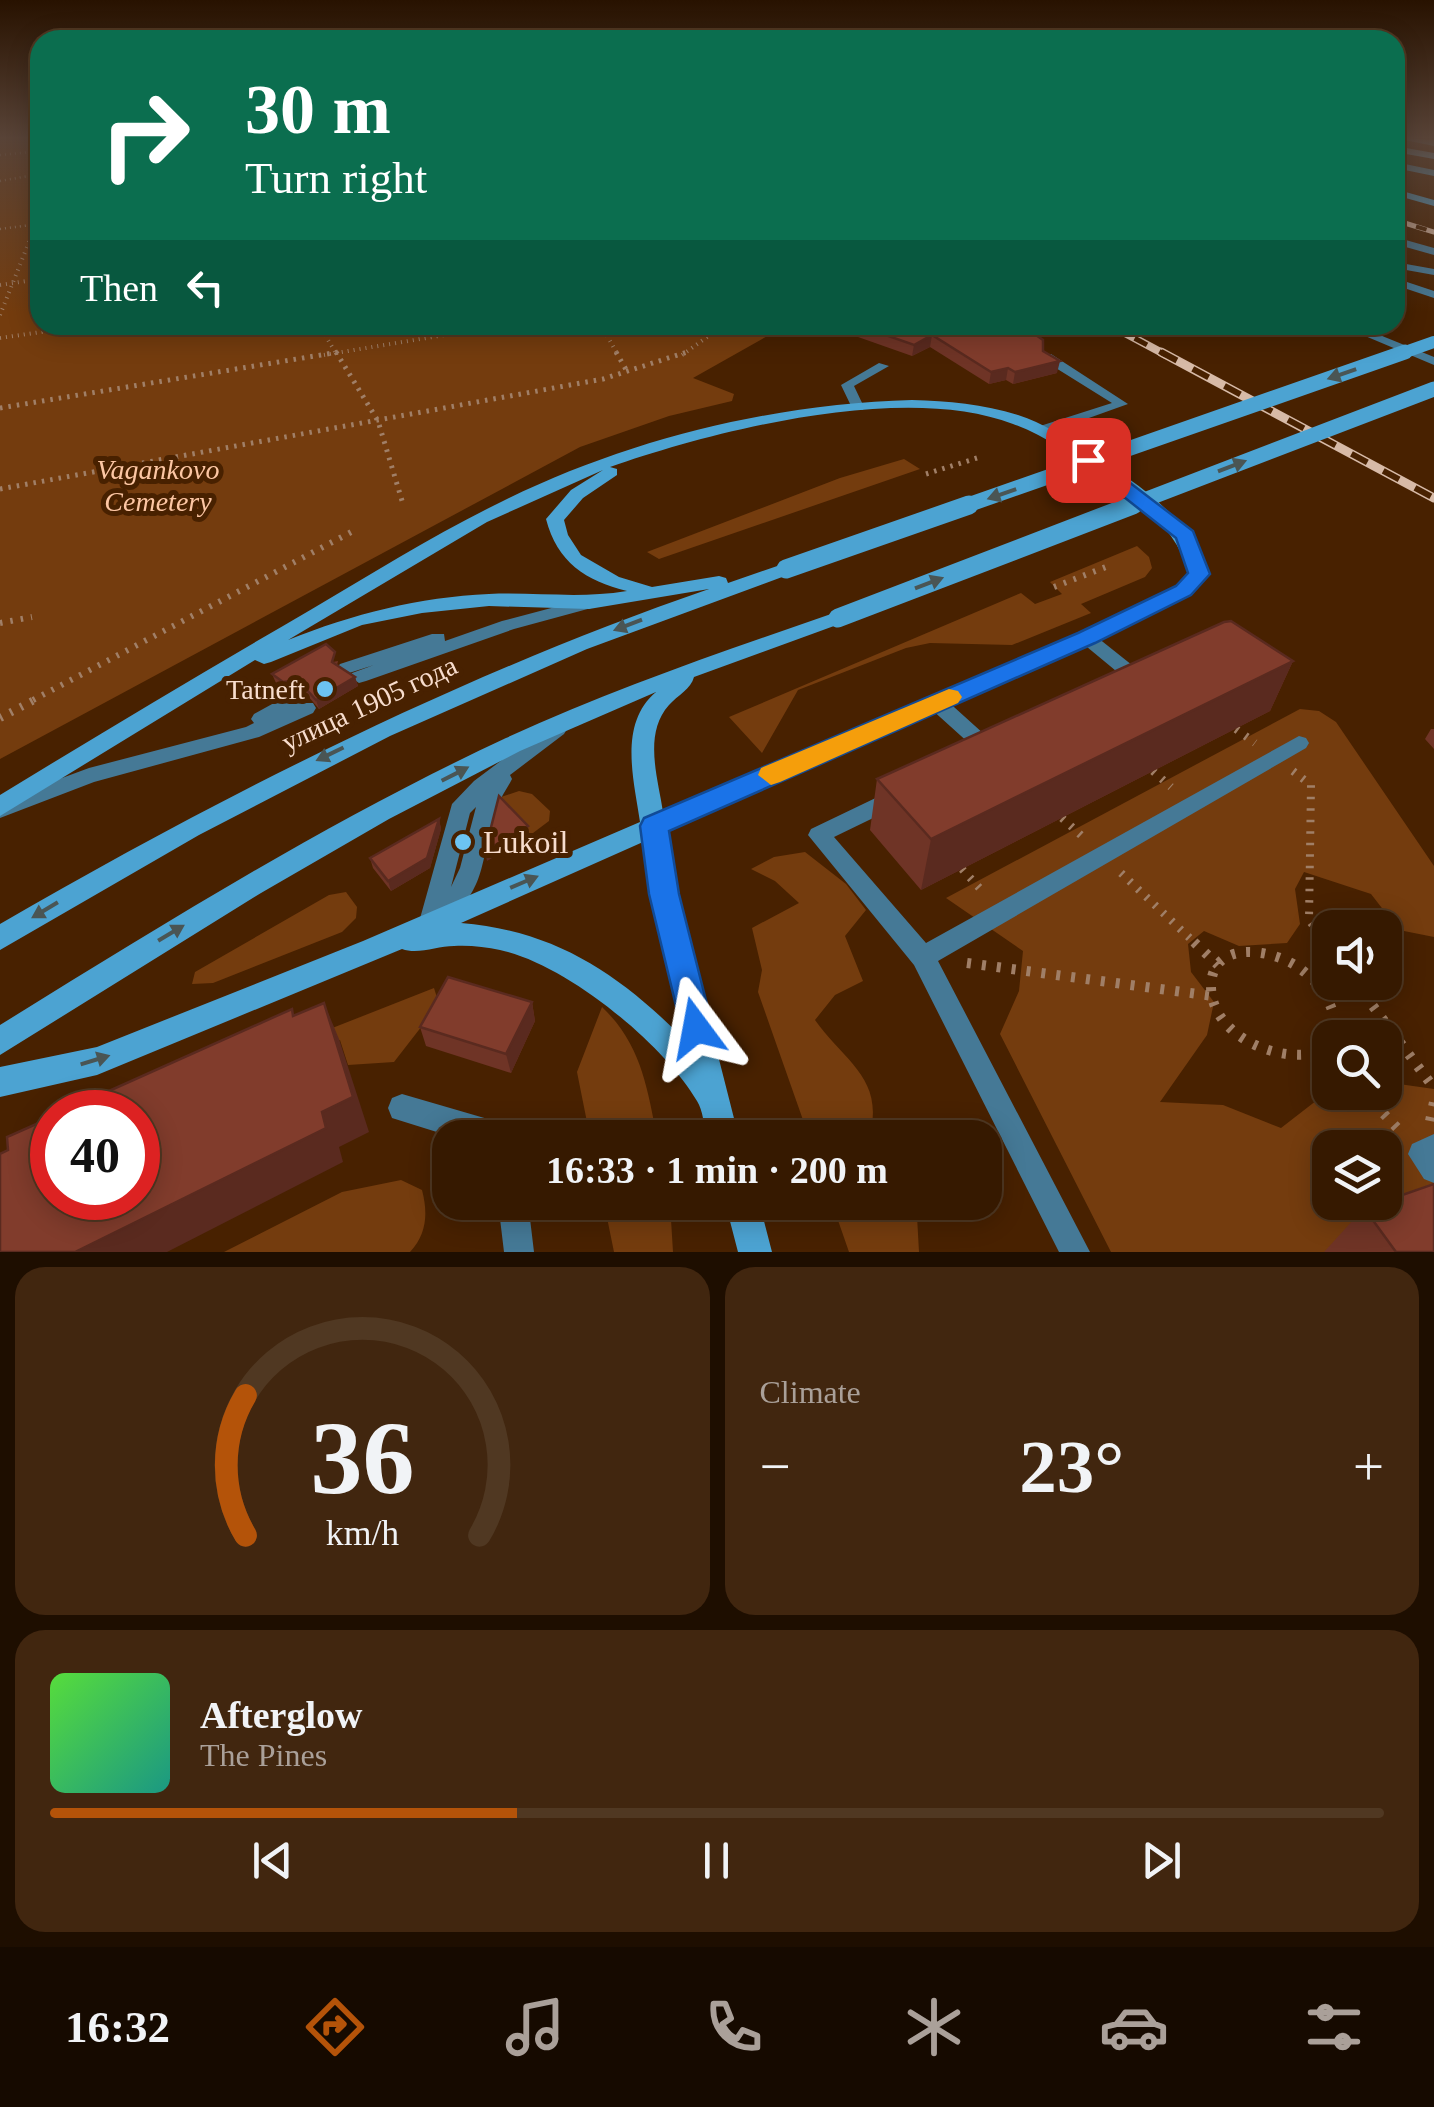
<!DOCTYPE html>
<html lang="en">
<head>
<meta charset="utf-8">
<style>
  :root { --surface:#361900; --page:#41260f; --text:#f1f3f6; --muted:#aaa099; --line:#503822; --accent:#b45309 }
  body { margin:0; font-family:"Times New Roman",serif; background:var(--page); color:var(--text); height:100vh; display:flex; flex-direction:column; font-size:38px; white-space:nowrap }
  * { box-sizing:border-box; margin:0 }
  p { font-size:32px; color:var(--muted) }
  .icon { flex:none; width:55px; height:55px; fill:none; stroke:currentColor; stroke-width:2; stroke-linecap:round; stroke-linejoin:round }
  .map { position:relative; height:1252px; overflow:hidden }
  .details { display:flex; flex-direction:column; gap:15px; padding:15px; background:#1e0e00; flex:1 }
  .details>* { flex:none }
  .guide { position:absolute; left:30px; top:30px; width:1375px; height:305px; border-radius:30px; box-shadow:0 5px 25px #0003,0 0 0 2px var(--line); background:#0b6e4f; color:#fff; overflow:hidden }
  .buttons { position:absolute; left:1312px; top:910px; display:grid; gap:20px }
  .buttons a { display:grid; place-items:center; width:90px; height:90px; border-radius:20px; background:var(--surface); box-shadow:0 5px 25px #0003,0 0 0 2px var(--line); font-size:50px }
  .speed { position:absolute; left:30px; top:1090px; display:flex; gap:20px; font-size:50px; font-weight:700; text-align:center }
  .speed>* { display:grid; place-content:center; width:130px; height:130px; border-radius:50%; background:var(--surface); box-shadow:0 5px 25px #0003,0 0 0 2px var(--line); line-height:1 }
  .speed .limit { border:15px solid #d22; background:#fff; color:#111 }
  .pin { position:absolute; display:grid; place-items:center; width:85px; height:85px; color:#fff; margin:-42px; border-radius:20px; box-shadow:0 5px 15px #0006 }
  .me { position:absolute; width:110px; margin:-55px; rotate:347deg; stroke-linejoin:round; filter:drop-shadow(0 0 8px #0008) }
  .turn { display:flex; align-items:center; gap:35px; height:210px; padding:0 50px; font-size:45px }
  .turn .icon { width:130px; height:130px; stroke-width:2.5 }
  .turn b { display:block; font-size:70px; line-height:85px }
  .then { display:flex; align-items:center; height:95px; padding:0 50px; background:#0003; gap:20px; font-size:38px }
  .big { font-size:75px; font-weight:800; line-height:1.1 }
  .details .widget { flex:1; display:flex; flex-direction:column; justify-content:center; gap:15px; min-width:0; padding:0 35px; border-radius:30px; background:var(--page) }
  .details .dial { align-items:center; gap:0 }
  .dial svg { height:260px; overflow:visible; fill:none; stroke:var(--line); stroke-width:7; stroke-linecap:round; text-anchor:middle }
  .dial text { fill:var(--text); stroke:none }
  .song { display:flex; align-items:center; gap:30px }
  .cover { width:120px; height:120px; border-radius:15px; background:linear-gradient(135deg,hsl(110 70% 55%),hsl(170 70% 35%)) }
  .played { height:10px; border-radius:5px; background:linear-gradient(90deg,var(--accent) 35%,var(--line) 35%) }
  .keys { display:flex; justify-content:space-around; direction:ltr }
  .heat { display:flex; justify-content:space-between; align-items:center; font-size:55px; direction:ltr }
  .details .tiles { flex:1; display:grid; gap:15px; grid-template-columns:1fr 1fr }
  .widget:last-child { grid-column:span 2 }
  .trip { position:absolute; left:432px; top:1120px; width:570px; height:100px; border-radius:30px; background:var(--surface); box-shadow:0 5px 25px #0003,0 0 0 2px var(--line); font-weight:800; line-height:100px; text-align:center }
  .tabs { display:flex; height:160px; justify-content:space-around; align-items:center; background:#160a00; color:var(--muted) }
  .tabs .icon { width:70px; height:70px }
  .tabs .current { color:var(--accent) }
  .tabs b { font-size:45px; color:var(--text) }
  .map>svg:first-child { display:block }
</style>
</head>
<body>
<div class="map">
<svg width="1434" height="1252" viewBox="0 0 1434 1252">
  <rect width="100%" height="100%" fill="#482100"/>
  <path fill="#743c0e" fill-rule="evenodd" d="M0,138H40V325H787L693,378L734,394L732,401L669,416L580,447L0,759Z
    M904,459L920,469L659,559L647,552L840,478Z
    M1137,546L1149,557L1152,568L1145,577L1081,604L1091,613L1012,645L930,643L906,648L798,690L762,753L729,717L1021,593L1035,604L1062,594L1050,582Z
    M1300,709L1319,711L1336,722L1434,866V937L1399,930L1371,894L1304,872L1295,889L1300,924L1287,943L1239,946L1204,931L1188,944L1191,972L1214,1002L1207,1035L1160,1102L1223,1105L1281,1128L1330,1090L1385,1092V1082L1434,1089V1241L1326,1252H1111L1000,1034L1019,991L1023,951L946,898ZM1330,1148H1385V1202H1330Z
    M519,791L532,794L550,811L549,821L529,836L495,799Z
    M805,852L846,884L866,910L845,936L863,981L835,995L815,1020C844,1061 886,1079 869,1137H809L758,992L762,970L752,928L799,903L775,881L751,869L774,857Z
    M346,892L357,907L356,918L342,932L213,983L192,984L195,972L329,895Z
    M434,988L439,1004L394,1062L348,1065L340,1040L138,1112H119Z
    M602,1007C641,1044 647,1087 657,1137H590L577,1072Z
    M401,1180L422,1190C428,1213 427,1234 410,1252H224L342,1192Z
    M604,1203H670L673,1252H614Z
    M832,1203H891L917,1216L919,1252H849Z"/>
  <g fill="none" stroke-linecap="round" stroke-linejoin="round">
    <path stroke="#a07f67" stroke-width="2.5" stroke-dasharray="1 4" stroke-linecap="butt" d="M0,155L40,151
      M0,181L40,174
      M0,229L39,224
      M32,234L36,225"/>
    <path stroke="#a07f67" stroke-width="4" stroke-dasharray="1 5" stroke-linecap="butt" d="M0,285L40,279
      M0,315L33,232
      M319,325L337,355
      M601,325L618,355
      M0,338L89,325
      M324,355L505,325
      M682,355L724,325"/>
    <path stroke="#a07f67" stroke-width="5" stroke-dasharray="2.5 6" stroke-linecap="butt" d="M336,352L378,421L403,504
      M616,352L628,373
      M0,408L339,352
      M926,474L977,458
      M0,489L603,379L687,352"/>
    <path stroke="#a07f67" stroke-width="6" stroke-dasharray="2.5 8" stroke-linecap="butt" d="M1054,587L1111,565
      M0,623L32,617
      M33,700L357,529"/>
    <path stroke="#a07f67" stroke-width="8" stroke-dasharray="2.5 9" stroke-linecap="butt" d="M0,718L38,698
      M1236,729L1255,743
      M1153,771L1171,787
      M1293,771L1311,785L1309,920L1327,944
      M1062,818L1083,837
      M962,869L985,894
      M1121,873L1196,944"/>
    <path stroke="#a07f67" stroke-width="10" stroke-dasharray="4 11" stroke-linecap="butt" d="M1194,942L1218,965
      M1325,942L1330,948
      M967,963L1213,996
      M1355,982L1434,1088
      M1330,1048C1290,1069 1211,1040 1211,986C1212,939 1272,949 1298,967C1323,985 1336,1007 1337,1038
      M1363,1092L1403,1134
      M1430,1121L1434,1102"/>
    <path fill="#457996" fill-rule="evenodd" d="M1395,262L1434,269V275L1395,268Z
      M1395,278L1434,291V298L1395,285Z
      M1339,325H1355L1434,357V365Z
      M1043,354H1051L1128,404L1047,433H1037V427L1112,403L1043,360Z
      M879,363L889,366L854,386L864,407L863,410H853L841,385Z
      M589,598L598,603L595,607L514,629L366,681L359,683L350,677L352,673L374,665L346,674L337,668L340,664L432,634H444L445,641L502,621Z
      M1087,632L1093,634L1147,677L1149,681L1147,685H1133L1081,642L1078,638L1081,634Z
      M294,692L301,693L303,698L300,703H313L316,708L313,713L259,737L94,782L0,818V801L89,768L246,727L254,723L251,719L254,714Z
      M937,696L944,698L995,744L998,749L995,754H981L930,708L927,703L930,698Z
      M557,722L564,724L567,729L564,734L510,775L512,779C506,791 498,801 494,814C480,863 487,891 442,924C434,930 434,933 423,929L419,922L452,804L474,781L550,724ZM476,807L460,868L451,887L470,813Z
      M1299,736L1306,738L1309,743L1306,748L938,961L1090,1252H1059L914,965L808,835L811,829L886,793L893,791L900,793L904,799L900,805L834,837L926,943Z
      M402,1094L505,1124L515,1128L519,1138H456L392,1118L388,1108L392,1098Z
      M1434,1134V1183L1424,1179L1408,1154L1412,1144Z
      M498,1202H528L534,1252H504Z"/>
    <path fill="#457996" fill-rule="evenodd" d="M1395,237L1434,248V255L1395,244Z"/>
    <path fill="#4ca3d2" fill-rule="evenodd" d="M1404,138L1434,140V146L1405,140Z
      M1395,162L1434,170V176L1395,168Z
      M1395,189L1434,200V206L1395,195Z
      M912,400C948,401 983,404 1018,415C1043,423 1064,437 1086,451C1137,483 1187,514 1208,573L1191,594L1094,643L667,832L677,894L739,1138H707C704,1126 703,1110 697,1101C663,1043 566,964 500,950C486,947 469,945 454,946C437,946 418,955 402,949L97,1075L0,1097V1067L97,1047L363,941L640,822C634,780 618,724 656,692L520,751L389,819L261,893L0,1055V1025C165,923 330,820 506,738C612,689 722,652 831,614H845L848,618L845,622L694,677C691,689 678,695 669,705C643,734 658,778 663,812L1080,633L1177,586L1189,572C1174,526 1139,500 1099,473C1071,455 1044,435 1013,424C905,382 716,430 610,467L617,469V475L583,498L564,520L568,535L581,555L619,577L652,587L719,576L726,578L728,583L786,563L793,565L795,569L793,573L587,649L390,736L199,835L0,950V924C227,793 460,675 709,589L589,609L489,606L422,613L362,625L271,662L264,664L255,660L0,816V795C103,732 207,670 312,609C375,572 437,533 503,501C629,439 772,404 912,400ZM603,470L571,490L546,519C557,562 586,581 627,591C579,599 537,592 489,594C419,597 353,614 288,640L487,522ZM643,842L651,894L685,1040C619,974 556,931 461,923Z
      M725,1202H759L772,1252H738Z"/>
    <path fill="#6bc2f2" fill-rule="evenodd" d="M1395,146L1434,153V159L1395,152Z"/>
    <g stroke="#d7baa7" stroke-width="5">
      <path id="rail-far2" d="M1395,220L1434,232"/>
    </g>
    <g stroke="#d7baa7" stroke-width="8">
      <path id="rail-far1" d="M1110,325L1166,355"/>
    </g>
    <g stroke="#d7baa7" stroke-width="9">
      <path id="rail" d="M1161,352L1434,498"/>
    </g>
    <use href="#rail-far2" stroke="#482100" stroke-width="4" stroke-dasharray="11" stroke-linecap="butt"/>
    <use href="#rail-far1" stroke="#482100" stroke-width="5" stroke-dasharray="14" stroke-linecap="butt"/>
    <use href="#rail" stroke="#482100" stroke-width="6" stroke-dasharray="18" stroke-linecap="butt"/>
    <path stroke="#4ca3d2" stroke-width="12" d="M1397,355L1434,342"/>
    <path stroke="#4ca3d2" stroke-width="15" d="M962,507L1405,352
      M1126,507L1434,389"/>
    <path stroke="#4ca3d2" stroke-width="19" d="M786,569L969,505
      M838,618L1133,505"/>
  </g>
  <path fill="#6f3426" d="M824,325H1022L1043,351L1057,373L1013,384L1006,380L989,384L930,347L912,356Z
    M338,661L337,665L355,677L358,686L319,709L302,689L286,692L276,683L272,674Z
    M1293,661L1270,711L921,890L870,830L877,779Z
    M1431,729H1434V749L1425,739Z
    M439,819L441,829L430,868L391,891L373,868L370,858Z
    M532,1002L535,1021L511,1073L426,1046L420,1027Z
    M1364,1208L1434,1252H1324Z"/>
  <path fill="#5a2a1f" d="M932,335L930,347L912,356L914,345Z
    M1060,361L1057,373L1013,384L1015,372Z
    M1008,368L1006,380L989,384L991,372Z
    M1293,661L1270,711L921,890L931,839Z
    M355,677L358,686L319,709L316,700Z
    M298,680L302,689L286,692L283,682Z
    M439,819L441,829L430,868L391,891L388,881Z
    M528,826L529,836L487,861L485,851Z
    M532,1002L535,1021L511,1073L506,1054Z
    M324,1003L339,1039L369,1132L339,1147L343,1162L167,1252H75L322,1112Z"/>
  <path fill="#813c2c" stroke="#5a2a1f" stroke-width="2.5" d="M857,325H1022L1043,340V351L1060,361L1015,372L1008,368L991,372L932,335L914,345Z
    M1231,621L1293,661L931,839L877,779L1224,622Z
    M326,644L335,652L332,662L355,677L316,700L298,680L283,682L272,674Z
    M499,796L528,826L485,851Z
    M439,819L427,858L388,881L370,858Z
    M448,977L532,1002L506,1054L420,1027Z
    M324,1003L353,1097L322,1112L326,1128L75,1252H0V1154L8,1150L7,1137L52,1117V1198H138V1112H62L292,1009L293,1016Z
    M1434,1184V1252H1396L1364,1208L1385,1202V1201Z"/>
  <defs><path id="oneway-solid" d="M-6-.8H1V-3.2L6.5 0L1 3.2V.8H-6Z" transform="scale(2.5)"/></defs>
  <g fill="#4a5554">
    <use href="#oneway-solid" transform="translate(1342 374) rotate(161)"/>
    <use href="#oneway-solid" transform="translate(1232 466) rotate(-21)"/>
    <use href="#oneway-solid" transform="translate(1002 494) rotate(161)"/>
    <use href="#oneway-solid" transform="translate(929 583) rotate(-21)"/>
    <use href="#oneway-solid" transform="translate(628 625) rotate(159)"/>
    <use href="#oneway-solid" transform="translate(330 754) rotate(154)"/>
    <use href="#oneway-solid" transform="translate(455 774) rotate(-27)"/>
    <use href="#oneway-solid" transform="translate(524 882) rotate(-23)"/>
    <use href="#oneway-solid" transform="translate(45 910) rotate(149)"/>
    <use href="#oneway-solid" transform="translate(171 933) rotate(-31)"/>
    <use href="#oneway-solid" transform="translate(95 1060) rotate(-17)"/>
  </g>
  <linearGradient id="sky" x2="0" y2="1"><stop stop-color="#281200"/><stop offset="0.44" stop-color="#584337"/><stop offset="1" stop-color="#584337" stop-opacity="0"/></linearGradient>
  <rect width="1434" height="313" fill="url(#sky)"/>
  <path fill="#1a73e8" stroke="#114b97" stroke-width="2.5" d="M1082,456H1095L1193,531L1210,574L1191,595L1095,643L669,831L679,894L713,1028L708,1039L696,1044L684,1039L649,894L640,826L644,818L1078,633L1176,586L1188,573L1176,538L1082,464Z"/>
  <path fill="#f59e0b" d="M949,689L958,691L962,697L958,703L780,782L771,785L758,775L761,768Z"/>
  <g fill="#6cc3f2" stroke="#482100" stroke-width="4">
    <circle cx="325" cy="689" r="10"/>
    <circle cx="463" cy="842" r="10"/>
  </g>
  <g text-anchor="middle" stroke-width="10" stroke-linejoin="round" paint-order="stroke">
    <g font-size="28" font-style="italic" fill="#fcc6a3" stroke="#482100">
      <text x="158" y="479">Vagankovo<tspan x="158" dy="32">Cemetery</tspan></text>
    </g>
    <g font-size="28" fill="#f8ddcd" stroke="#482100" text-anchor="end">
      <text x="305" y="699">Tatneft</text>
    </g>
    <g font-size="28" fill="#f8ddcd" stroke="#482100">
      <text transform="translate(369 703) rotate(-25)" y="10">улица 1905 года</text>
    </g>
    <g font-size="32" fill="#f8ddcd" stroke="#482100" text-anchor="start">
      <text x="483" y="853">Lukoil</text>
    </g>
  </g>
</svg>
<div class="buttons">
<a><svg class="icon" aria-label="sound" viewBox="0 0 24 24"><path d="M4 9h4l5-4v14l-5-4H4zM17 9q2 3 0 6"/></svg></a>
<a><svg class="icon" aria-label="search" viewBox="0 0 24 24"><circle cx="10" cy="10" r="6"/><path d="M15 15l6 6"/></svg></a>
<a><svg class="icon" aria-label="layers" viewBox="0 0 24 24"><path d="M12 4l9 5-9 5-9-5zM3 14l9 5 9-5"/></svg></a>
</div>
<div class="speed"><div class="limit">40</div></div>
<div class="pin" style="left:1088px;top:460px;background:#d93025"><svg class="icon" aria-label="arrive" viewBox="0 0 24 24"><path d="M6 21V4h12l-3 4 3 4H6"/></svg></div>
<svg class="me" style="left:696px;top:1028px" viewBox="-20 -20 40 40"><path d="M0-17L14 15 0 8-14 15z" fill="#1a73e8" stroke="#fff" stroke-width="4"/></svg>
<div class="trip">16:33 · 1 min · 200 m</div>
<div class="guide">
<div class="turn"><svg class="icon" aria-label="right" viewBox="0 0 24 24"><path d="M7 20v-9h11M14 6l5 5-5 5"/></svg><div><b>30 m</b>Turn right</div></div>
<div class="then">Then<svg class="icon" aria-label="left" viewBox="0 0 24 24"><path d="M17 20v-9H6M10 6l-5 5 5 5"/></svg></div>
</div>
</div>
<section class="details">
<div class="tiles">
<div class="widget dial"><svg viewBox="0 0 100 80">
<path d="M14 69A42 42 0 1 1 86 69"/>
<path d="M14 69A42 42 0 0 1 14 26" stroke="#b45309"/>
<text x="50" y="56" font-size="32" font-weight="700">36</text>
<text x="50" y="72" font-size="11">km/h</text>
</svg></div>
<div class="widget"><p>Climate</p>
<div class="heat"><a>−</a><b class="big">23°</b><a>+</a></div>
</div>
<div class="widget">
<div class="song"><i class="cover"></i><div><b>Afterglow</b><p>The Pines</p></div></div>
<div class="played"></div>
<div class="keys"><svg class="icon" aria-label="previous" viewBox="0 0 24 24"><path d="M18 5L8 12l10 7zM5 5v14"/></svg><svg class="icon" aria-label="pause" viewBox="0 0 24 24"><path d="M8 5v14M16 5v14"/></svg><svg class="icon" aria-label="next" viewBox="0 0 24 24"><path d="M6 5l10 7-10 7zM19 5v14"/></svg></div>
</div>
</div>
</section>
<nav class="tabs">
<b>16:32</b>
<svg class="icon current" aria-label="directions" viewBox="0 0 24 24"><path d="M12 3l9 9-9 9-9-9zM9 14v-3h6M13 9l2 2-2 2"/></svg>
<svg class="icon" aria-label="music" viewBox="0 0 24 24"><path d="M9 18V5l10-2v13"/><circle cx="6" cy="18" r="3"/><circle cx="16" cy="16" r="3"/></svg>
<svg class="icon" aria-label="phone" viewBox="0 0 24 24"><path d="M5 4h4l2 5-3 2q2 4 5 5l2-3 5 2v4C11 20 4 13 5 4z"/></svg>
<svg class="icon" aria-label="climate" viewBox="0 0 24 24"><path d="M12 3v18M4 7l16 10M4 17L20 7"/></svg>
<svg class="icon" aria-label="car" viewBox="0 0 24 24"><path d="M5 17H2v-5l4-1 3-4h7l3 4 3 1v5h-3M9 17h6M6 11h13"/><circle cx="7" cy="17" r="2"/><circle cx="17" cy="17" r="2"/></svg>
<svg class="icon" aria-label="filters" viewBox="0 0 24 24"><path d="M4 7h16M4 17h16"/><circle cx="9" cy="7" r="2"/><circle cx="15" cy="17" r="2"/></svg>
</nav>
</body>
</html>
